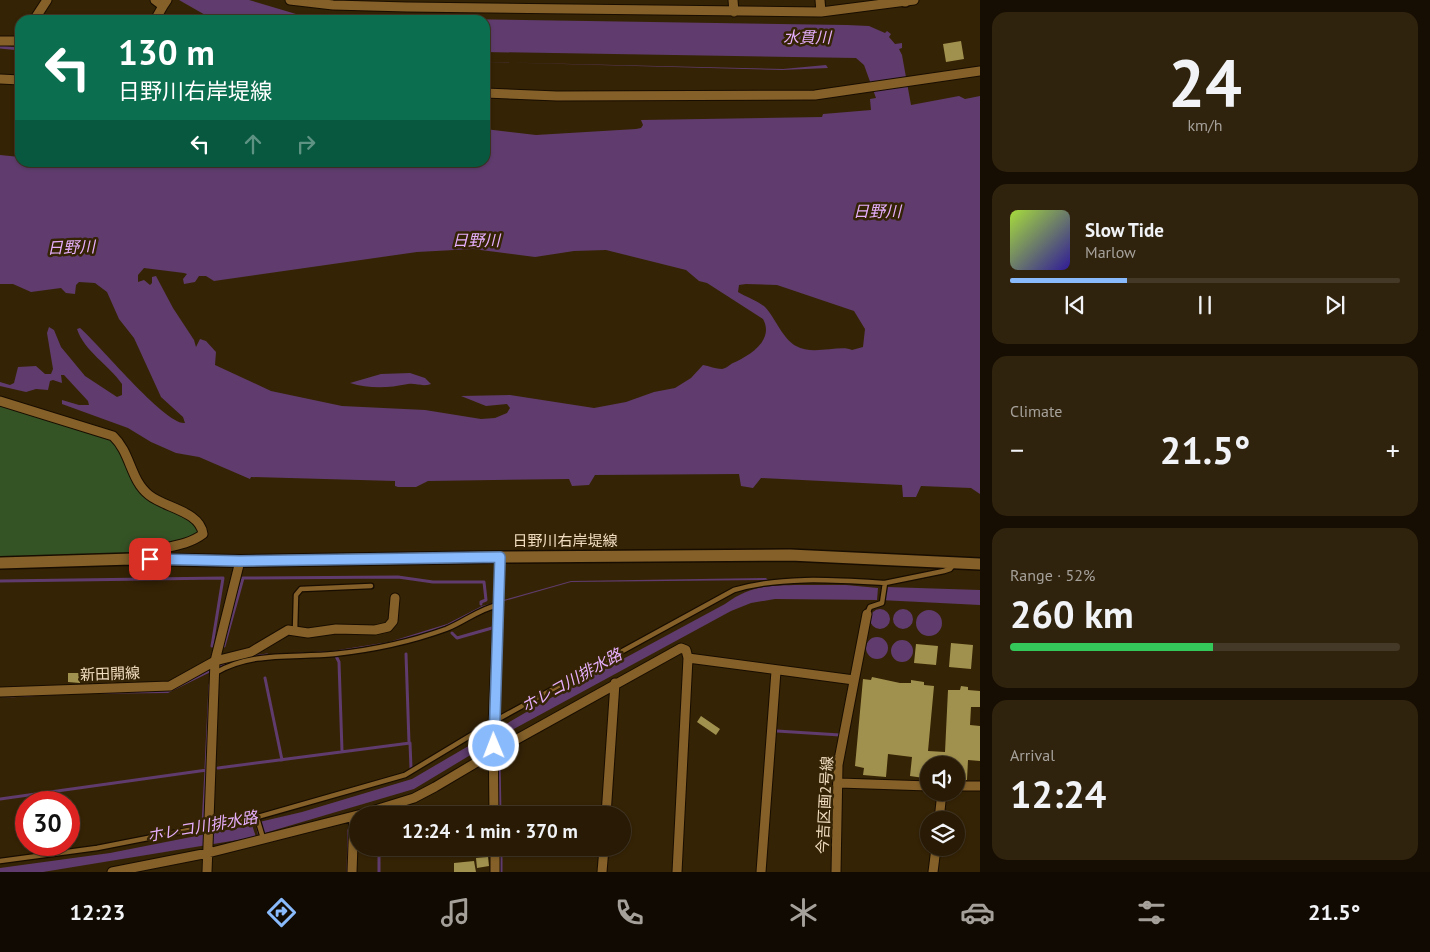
<!DOCTYPE html>
<html lang="en">
<head>
<meta charset="utf-8">
<style>
  :root { --surface:#281a04; --page:#30230e; --text:#f1f3f6; --muted:#a5a19a; --line:#443826; --accent:#89bafc }
  body { margin:0; font-family:"PT Sans","Noto Sans JP",sans-serif; background:var(--page); color:var(--text); height:100vh; display:flex; flex-direction:column; font-size:19px; white-space:nowrap }
  * { box-sizing:border-box; margin:0 }
  p { font-size:16px; color:var(--muted) }
  .icon { flex:none; width:28px; height:28px; fill:none; stroke:currentColor; stroke-width:2; stroke-linecap:round; stroke-linejoin:round }
  .map { position:relative; flex:1; overflow:hidden }
  .panel { display:flex; flex-direction:column; gap:12px; padding:12px; background:#160e02; width:450px }
  .panel>* { flex:none }
  .top-card { position:absolute; left:15px; top:15px; width:475px; height:152px; border-radius:15px; box-shadow:0 1px 4px #0004,0 0 0 1px var(--line); background:#0b6e4f; color:#fff; overflow:hidden }
  .tools { position:absolute; left:920px; top:756px; display:grid; gap:10px }
  .tools a { display:grid; place-items:center; width:45px; height:45px; border-radius:50%; background:var(--surface); box-shadow:0 1px 4px #0004,0 0 0 1px var(--line); font-size:25px }
  .speed { position:absolute; left:15px; top:791px; display:flex; gap:10px; font-size:25px; font-weight:700; text-align:center }
  .speed>* { display:grid; place-content:center; width:65px; height:65px; border-radius:50%; background:var(--surface); box-shadow:0 1px 4px #0004,0 0 0 1px var(--line); line-height:1 }
  .speed .limit { border:8px solid #d22; background:#fff; color:#111 }
  .pin { position:absolute; display:grid; place-items:center; width:42px; height:42px; color:#fff; margin:-21px; border-radius:10px; box-shadow:0 2px 8px #0006 }
  .me { position:absolute; width:55px; margin:-28px; rotate:359deg; stroke-linejoin:round; filter:drop-shadow(0 0 4px #0008) }
  .turn { display:flex; align-items:center; gap:18px; height:105px; padding:0 20px; font-size:22px }
  .turn .icon { width:65px; height:65px; stroke-width:2.5 }
  .turn b { display:block; font-size:35px; line-height:42px }
  .lanes { display:flex; align-items:center; height:48px; padding:0 20px; background:#0003; justify-content:center; gap:25px; direction:ltr }
  .lanes .off { opacity:.35 }
  .big { font-size:38px; font-weight:800; line-height:1.1 }
  .panel .tile { flex:1; display:flex; flex-direction:column; justify-content:center; gap:8px; min-width:0; padding:0 18px; border-radius:15px; background:var(--page) }
  .panel .dial { align-items:center; gap:0 }
  .dial b { font-size:65px; line-height:1 }
  .song { display:flex; align-items:center; gap:15px }
  .cover { width:60px; height:60px; border-radius:8px; background:linear-gradient(135deg,hsl(80 70% 55%),hsl(250 70% 35%)) }
  .played { height:5px; border-radius:2px; background:linear-gradient(90deg,var(--accent) 30%,var(--line) 30%) }
  .keys { display:flex; justify-content:space-around; direction:ltr }
  .heat { display:flex; justify-content:space-between; align-items:center; font-size:28px; direction:ltr }
  .charge { height:8px; border-radius:4px; background:linear-gradient(90deg,#34c759 52%,var(--line) 0) }
  .trip { position:absolute; left:349px; top:806px; width:282px; height:50px; border-radius:25px; background:var(--surface); box-shadow:0 1px 4px #0004,0 0 0 1px var(--line); font-weight:800; line-height:50px; text-align:center }
  .tabs { display:flex; height:80px; justify-content:space-around; align-items:center; background:#100a02; color:var(--muted) }
  .tabs .icon { width:35px; height:35px }
  .tabs .selected { color:var(--accent) }
  .tabs b { font-size:22px; color:var(--text) }
  main { display:flex; flex:1; min-height:0 }
  .map>svg:first-child { display:block }
</style>
</head>
<body>
<main>
<div class="map">
<svg width="980" height="872" viewBox="0 0 980 872">
  <rect width="100%" height="100%" fill="#352305"/>
  <path fill="#355426" d="M0,403L111,439L116,442L135,483L191,519L200,531C180,549 152,544 129,555L0,557Z"/>
  <path fill="#5f3c6d" fill-rule="evenodd" d="M179,0H249L296,14L321,17L847,25L869,26L885,33L887,31L891,34L889,37L895,44L902,43V48L899,49L902,55L911,105L959,96L965,99L980,96V494L971,488L921,486L916,497H903L902,485L761,478L753,488L741,486L739,474L595,475L589,485L572,486L569,479L428,481L416,487H398L395,486V481L251,477L250,479L199,457L176,453L151,442L128,428L62,404V400L79,405H89L88,401L64,375H61L62,383L53,380L50,381L48,390L36,389L26,392L0,386V382L10,385L14,383L18,367L36,366L45,374H51L53,369L47,333L49,327L54,330L61,347L85,376L117,397L122,395V384C109,365 84,351 77,329L80,328C98,343 166,426 185,423L183,417L161,397L134,338L119,319L107,292L95,283L79,282L76,285L75,294L66,293L61,288L31,292L13,284H0V155L20,157V162H485V129L536,135L636,129L641,128L643,125L641,120L822,117L823,114L871,110L870,99L876,98L864,65L856,58L485,52V20H214ZM473,249L535,257L574,251L606,250L686,270L699,281L707,283L763,319C775,341 748,356 733,363C729,365 727,368 722,369C716,369 709,366 703,365L691,378L675,388L654,392L626,402L594,408L510,395L461,396L486,406L507,404L510,408L507,413L495,418L481,419L425,410L342,406L271,391L215,365L216,352L206,341L200,339L196,347L194,340L173,308L156,276L152,277V283L150,285L144,280L138,282V275L144,268L184,273L187,274L183,279L184,284L195,282L199,276H206L214,281L417,252ZM746,284L777,285L854,311L865,329L863,347L852,350C841,344 813,356 796,346C782,338 776,319 765,307C758,301 746,297 738,292L739,285Z
    M485,62L783,69L826,65L828,68L782,70Z
    M410,373L425,378L431,384C422,387 417,383 408,384C388,388 370,389 350,383L381,374Z
    M766,578L768,580L571,582L483,607L447,626L401,641L331,652L268,655L233,661L168,693L71,694L0,698L76,692L170,691L223,663L253,655L332,651L389,642L447,624L482,606L571,581Z
    M794,585H846L878,588L877,600L775,599L751,603L731,611L512,730L414,789L258,835L255,823L302,812L412,779L547,700L725,604C750,586 764,586 794,585Z
    M887,587L980,590V605L880,600L881,588Z
    M893 619a10 10 0 1 1 20 0a10 10 0 1 1-20 0Z
    M870 619a10 10 0 1 1 20 0a10 10 0 1 1-20 0Z
    M916 623a13 13 0 1 1 26 0a13 13 0 1 1-26 0Z
    M866 648a11 11 0 1 1 22 0a11 11 0 1 1-22 0Z
    M891 651a11 11 0 1 1 22 0a11 11 0 1 1-22 0Z
    M252,825L256,837L43,872H0V868L110,853Z"/>
  <g fill="none" stroke-linecap="round" stroke-linejoin="round">
    <path stroke="#5f3c6d" stroke-width="3" d="M0,47L20,49
      M0,581L223,578L212,646
      M452,633L457,638L492,628
      M224,646L243,578L398,577L433,582H484L486,600L481,602V604
      M406,654L409,743
      M336,656L339,662L342,751
      M241,659L267,655
      M265,678L282,760
      M777,731L840,735
      M499,758L500,815
      M206,768L210,685
      M218,768L410,743L411,768
      M0,799L207,770
      M379,814V815
      M203,824L206,770
      M501,848V872
      M348,872L349,830
      M379,872V848"/>
  </g>
  <path fill="#a1914e" d="M961,41L964,59L946,62L943,44Z
    M951,643L973,645L971,669L949,667Z
    M916,644L938,646L936,665L914,663Z
    M68,673H81L80,683L68,682Z
    M872,677L900,683H911V680L924,682V685L934,686L928,751L945,752L948,690H960L961,686L968,687V690L980,691V707H971L970,725L980,726V761L968,760L967,780H956V761L934,760V765H926L924,778L910,776L912,757L888,754L886,777L863,775L864,768L855,766L863,679L871,680Z
    M701,716L720,729L716,735L697,722Z
    M488,857L489,866L477,868L476,858Z
    M474,861L476,872H454V863Z"/>
  <g fill="none" stroke-linecap="round" stroke-linejoin="round">
    <g stroke="#180d01" stroke-width="7">
      <path id="service" d="M867,614L870,607L882,603L885,583L944,571L950,569L954,564
        M295,631L296,595L301,589L371,586
        M215,673C252,651 294,658 334,654C372,650 410,642 446,629C464,622 479,609 498,605
        M257,818L263,838
        M0,861L97,848L209,826L233,824L405,775L493,722L734,590C781,576 835,580 885,583"/>
    </g>
    <g stroke="#180d01" stroke-width="11">
      <path id="minor" d="M155,0L163,6L167,0
        M290,0L333,5L407,7L821,12L914,0
        M733,0L734,12
        M820,0L821,12
        M34,20L47,0
        M155,20L163,6
        M0,41H20
        M0,79L20,80
        M485,93L557,96L815,95L980,71
        M0,401L113,436C131,453 130,480 149,495C165,508 200,511 203,534C182,550 154,545 132,559
        M688,658L854,680
        M0,692L170,686L215,661L251,652L288,630L308,633L336,629L375,630L388,627L393,621L395,598
        M839,783L929,786
        M956,786H980
        M359,815L414,798L435,787L494,752L681,648L686,650L688,658L677,872
        M494,815L493,726L500,557
        M606,815L615,683
        M939,820L942,792
        M495,848V872
        M112,872L208,853L358,815
        M207,872L215,661L240,561
        M352,872L354,817
        M602,872L604,848
        M761,872L776,671
        M836,872L838,765L867,614
        M933,872L936,848"/>
    </g>
    <g stroke="#180d01" stroke-width="14">
      <path id="tertiary" d="M904,0L905,1
        M0,563L132,559L240,561L497,557L790,555L980,564"/>
    </g>
    <use href="#service" stroke="#856129" stroke-width="4.5"/>
    <use href="#minor" stroke="#856129" stroke-width="9"/>
    <use href="#tertiary" stroke="#856129" stroke-width="11"/>
  </g>
  <g fill="none" stroke-linecap="round" stroke-linejoin="round">
    <g stroke="#5979a4" stroke-width="12">
      <path id="route" d="M150,559L240,561L500,557L494,746"/>
    </g>
    <use href="#route" stroke="#89bafc" stroke-width="9"/>
  </g>
  <g text-anchor="middle" stroke-width="5" stroke-linejoin="round" paint-order="stroke">
    <g font-size="15" fill="#f0dcc0" stroke="#352305">
      <text x="565" y="546">日野川右岸堤線</text>
      <text transform="translate(110 674) rotate(-2)" y="5">新田開線</text>
      <text transform="translate(825 805) rotate(-87)" y="5">今吉区画2号線</text>
    </g>
    <g font-size="16" font-style="italic" fill="#e6affc" stroke="#352305">
      <text x="807" y="43">水貫川</text>
      <text x="877" y="217">日野川</text>
      <text x="476" y="246">日野川</text>
      <text transform="translate(71 247) rotate(-2)" y="6">日野川</text>
      <text transform="translate(571 680) rotate(-29)" y="6">ホレコ川排水路</text>
      <text transform="translate(202 826) rotate(-10)" y="6">ホレコ川排水路</text>
    </g>
  </g>
</svg>
<div class="tools">
<a><svg class="icon" aria-label="sound" viewBox="0 0 24 24"><path d="M4 9h4l5-4v14l-5-4H4zM17 9q2 3 0 6"/></svg></a>
<a><svg class="icon" aria-label="layers" viewBox="0 0 24 24"><path d="M12 4l9 5-9 5-9-5zM3 14l9 5 9-5"/></svg></a>
</div>
<div class="speed"><div class="limit">30</div></div>
<div class="pin" style="left:150px;top:559px;background:#d93025"><svg class="icon" aria-label="arrive" viewBox="0 0 24 24"><path d="M6 21V4h12l-3 4 3 4H6"/></svg></div>
<svg class="me" style="left:494px;top:746px" viewBox="-20 -20 40 40"><circle r="17" fill="#89bafc" stroke="#fff" stroke-width="3"/><path d="M0-11L8 9 0 5-8 9z" fill="#fff"/></svg>
<div class="trip">12:24 · 1 min · 370 m</div>
<div class="top-card">
<div class="turn"><svg class="icon" aria-label="left" viewBox="0 0 24 24"><path d="M17 20v-9H6M10 6l-5 5 5 5"/></svg><div><b>130 m</b>日野川右岸堤線</div></div>
<div class="lanes"><svg class="icon" aria-label="left" viewBox="0 0 24 24"><path d="M17 20v-9H6M10 6l-5 5 5 5"/></svg><svg class="icon off" aria-label="ahead" viewBox="0 0 24 24"><path d="M12 20V5M6 11l6-6 6 6"/></svg><svg class="icon off" aria-label="right" viewBox="0 0 24 24"><path d="M7 20v-9h11M14 6l5 5-5 5"/></svg></div>
</div>
</div>
<section class="panel">
<div class="tile dial"><b>24</b><p>km/h</p></div>
<div class="tile">
<div class="song"><i class="cover"></i><div><b>Slow Tide</b><p>Marlow</p></div></div>
<div class="played"></div>
<div class="keys"><svg class="icon" aria-label="previous" viewBox="0 0 24 24"><path d="M18 5L8 12l10 7zM5 5v14"/></svg><svg class="icon" aria-label="pause" viewBox="0 0 24 24"><path d="M8 5v14M16 5v14"/></svg><svg class="icon" aria-label="next" viewBox="0 0 24 24"><path d="M6 5l10 7-10 7zM19 5v14"/></svg></div>
</div>
<div class="tile"><p>Climate</p>
<div class="heat"><a>−</a><b class="big">21.5°</b><a>+</a></div>
</div>
<div class="tile"><p>Range · 52%</p><b class="big">260 km</b><div class="charge"></div></div>
<div class="tile"><p>Arrival</p><b class="big">12:24</b></div>
</section>
</main>
<nav class="tabs">
<b>12:23</b>
<svg class="icon selected" aria-label="directions" viewBox="0 0 24 24"><path d="M12 3l9 9-9 9-9-9zM9 14v-3h6M13 9l2 2-2 2"/></svg>
<svg class="icon" aria-label="music" viewBox="0 0 24 24"><path d="M9 18V5l10-2v13"/><circle cx="6" cy="18" r="3"/><circle cx="16" cy="16" r="3"/></svg>
<svg class="icon" aria-label="phone" viewBox="0 0 24 24"><path d="M5 4h4l2 5-3 2q2 4 5 5l2-3 5 2v4C11 20 4 13 5 4z"/></svg>
<svg class="icon" aria-label="climate" viewBox="0 0 24 24"><path d="M12 3v18M4 7l16 10M4 17L20 7"/></svg>
<svg class="icon" aria-label="car" viewBox="0 0 24 24"><path d="M5 17H2v-5l4-1 3-4h7l3 4 3 1v5h-3M9 17h6M6 11h13"/><circle cx="7" cy="17" r="2"/><circle cx="17" cy="17" r="2"/></svg>
<svg class="icon" aria-label="filters" viewBox="0 0 24 24"><path d="M4 7h16M4 17h16"/><circle cx="9" cy="7" r="2"/><circle cx="15" cy="17" r="2"/></svg>
<b>21.5°</b>
</nav>
</body>
</html>
